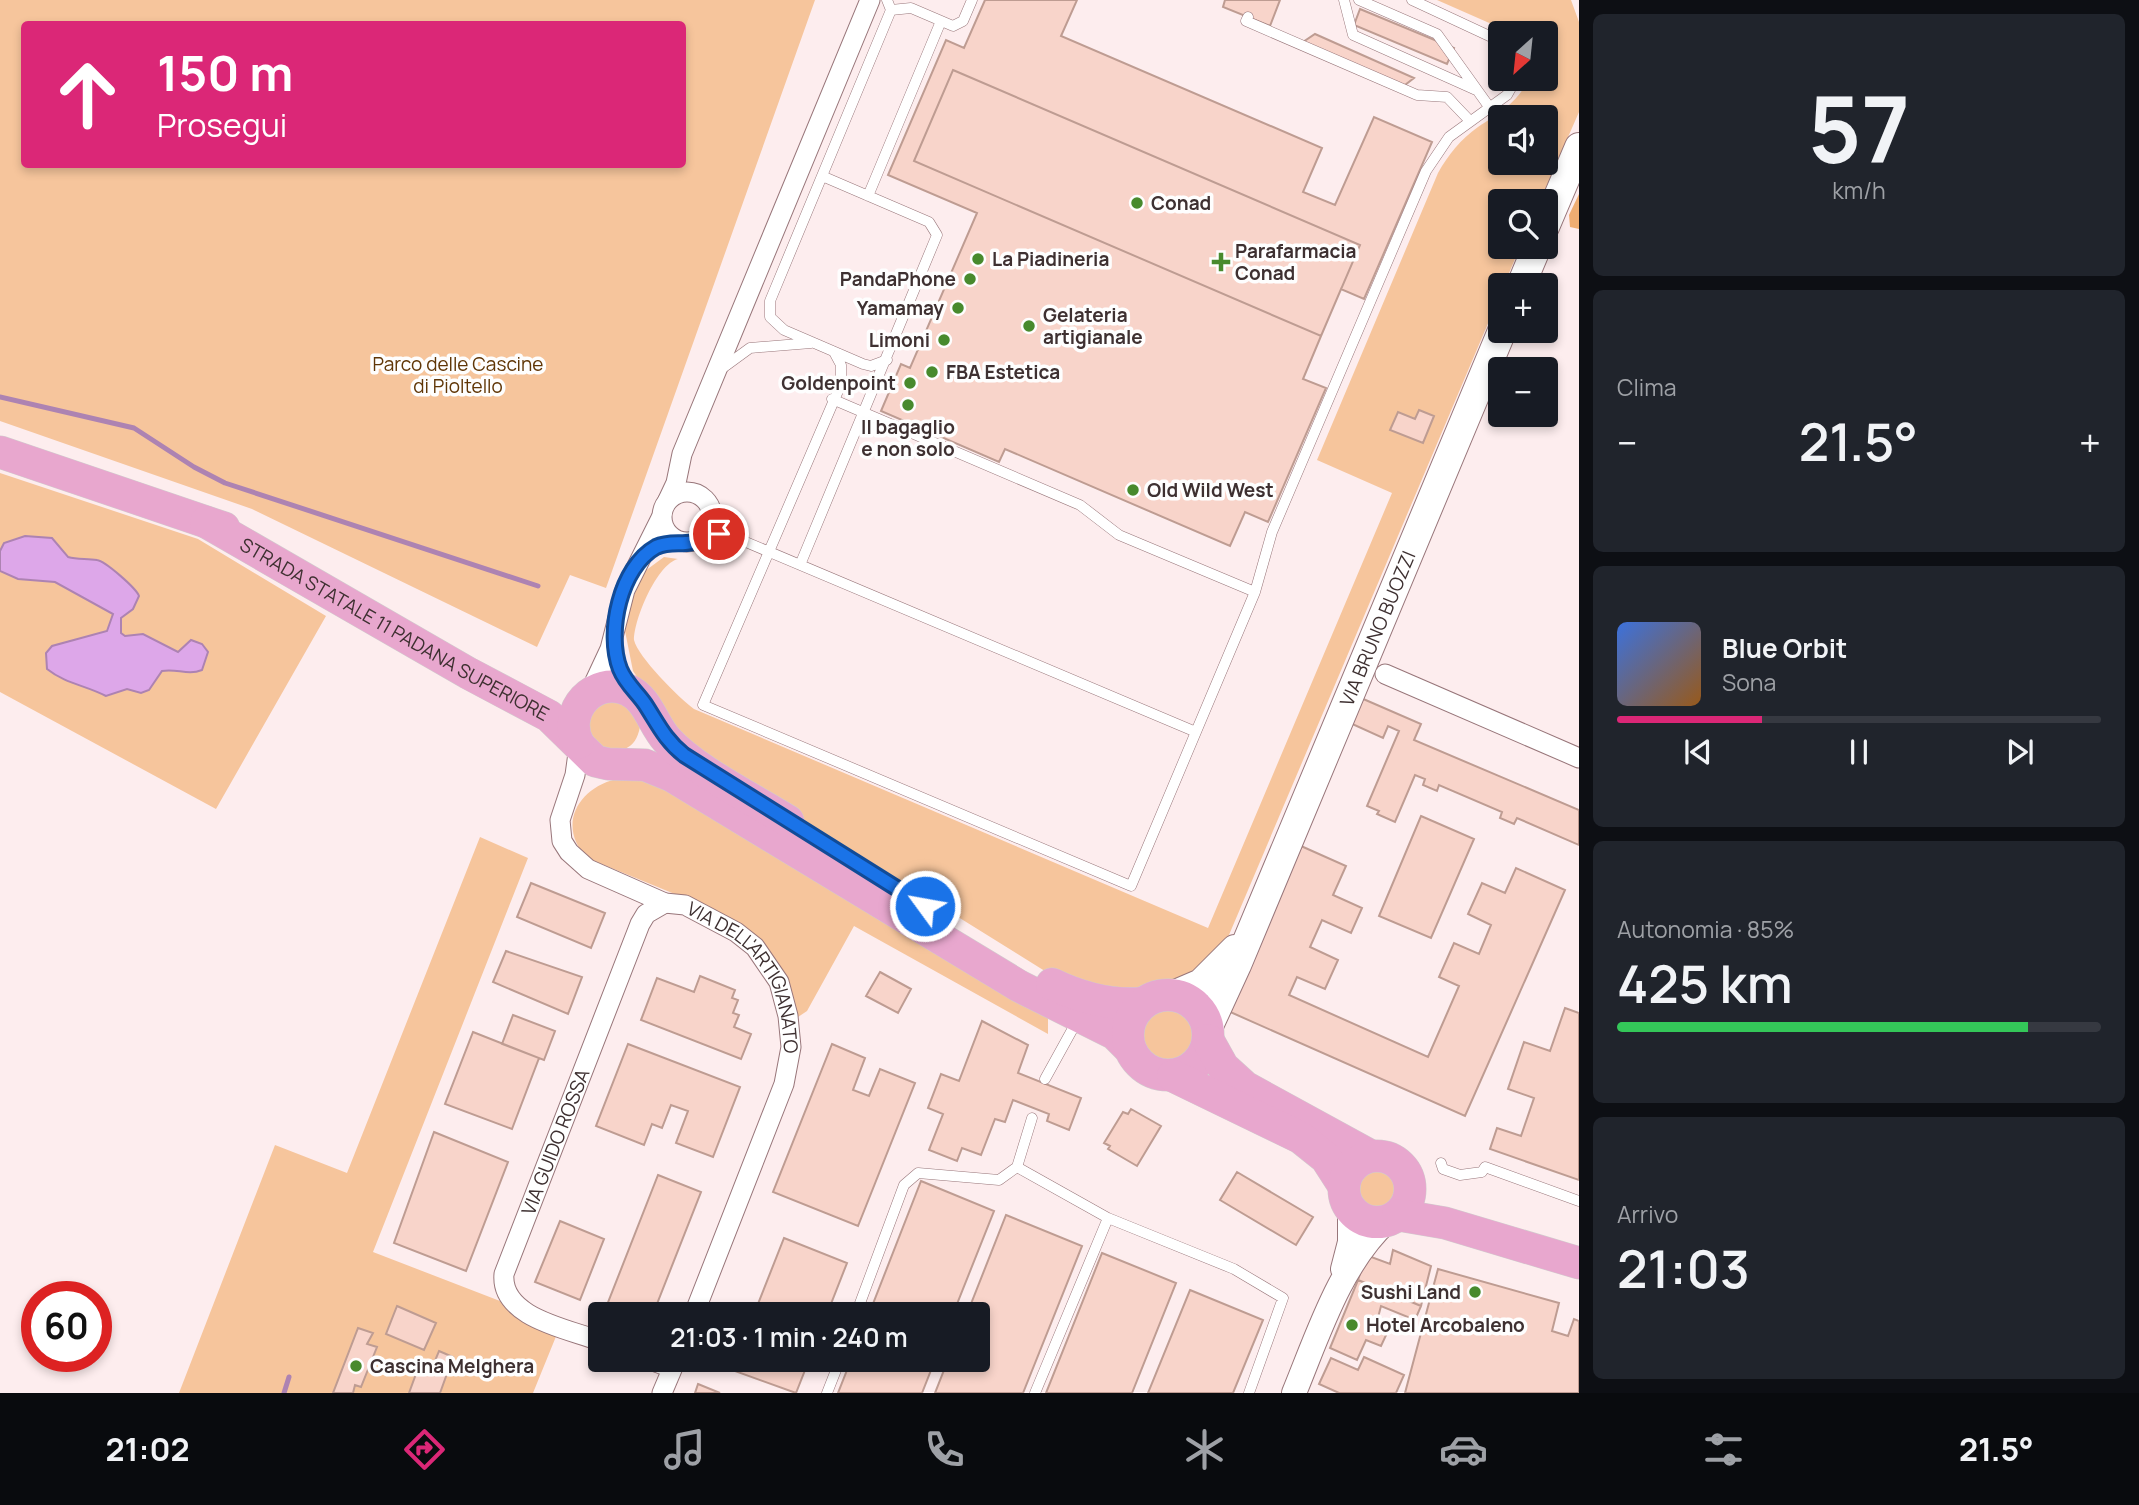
<!DOCTYPE html>
<html lang="it">
<head>
<meta charset="utf-8">
<style>
  :root { --surface:#171b24; --page:#20242c; --text:#f1f3f6; --muted:#9ea1a6; --line:#363941; --accent:#db2777 }
  body { margin:0; font-family:Manrope,sans-serif; background:var(--page); color:var(--text); height:100vh; display:flex; flex-direction:column; font-size:26px; white-space:nowrap }
  * { box-sizing:border-box; margin:0 }
  p { font-size:23px; color:var(--muted) }
  .icon { flex:none; width:38px; height:38px; fill:none; stroke:currentColor; stroke-width:2; stroke-linecap:round; stroke-linejoin:round }
  .map { position:relative; flex:1; overflow:hidden }
  .details { display:flex; flex-direction:column; gap:14px; padding:14px; background:#0d0f14; width:560px }
  .details>* { flex:none }
  .hud { position:absolute; left:21px; top:21px; width:665px; height:147px; border-radius:7px; box-shadow:0 4px 10px #0003; background:#db2777; color:#fff; overflow:hidden }
  .needle { width:46px; rotate:207deg }
  .tools { position:absolute; left:1488px; top:21px; display:grid; gap:14px }
  .tools a { display:grid; place-items:center; width:70px; height:70px; border-radius:7px; background:var(--surface); box-shadow:0 4px 10px #0003; font-size:35px }
  .speed { position:absolute; left:21px; top:1281px; display:flex; gap:14px; font-size:35px; font-weight:700; text-align:center }
  .speed>* { display:grid; place-content:center; width:91px; height:91px; border-radius:50%; background:var(--surface); box-shadow:0 4px 10px #0003; line-height:1 }
  .speed .limit { border:10px solid #d22; background:#fff; color:#111 }
  .pin { position:absolute; display:grid; place-items:center; width:60px; height:60px; color:#fff; margin:-30px; border:4px solid #fff; border-radius:50%; box-shadow:0 2px 7px #0007 }
  .me { position:absolute; width:77px; margin:-38px; rotate:302deg; stroke-linejoin:round; filter:drop-shadow(0 0 5px #0008) }
  .turn { display:flex; align-items:center; gap:24px; height:147px; padding:0 21px; font-size:32px }
  .turn .icon { width:91px; height:91px; stroke-width:2.5 }
  .turn b { display:block; font-size:49px; line-height:60px }
  .big { font-size:52px; font-weight:600; line-height:1.1 }
  .details .tile { flex:1; display:flex; flex-direction:column; justify-content:center; gap:10px; min-width:0; padding:0 24px; border-radius:10px; background:var(--page) }
  .details .dial { align-items:center; gap:0 }
  .dial b { font-size:91px; line-height:1 }
  .song { display:flex; align-items:center; gap:21px }
  .cover { width:84px; height:84px; border-radius:10px; background:linear-gradient(135deg,hsl(220 70% 55%),hsl(30 70% 35%)) }
  .played { height:7px; border-radius:4px; background:linear-gradient(90deg,var(--accent) 30%,var(--line) 30%) }
  .keys { display:flex; justify-content:space-around; direction:ltr }
  .heat { display:flex; justify-content:space-between; align-items:center; font-size:38px; direction:ltr }
  .charge { height:10px; border-radius:5px; background:linear-gradient(90deg,#34c759 85%,var(--line) 0) }
  .trip { position:absolute; left:588px; top:1302px; width:402px; height:70px; border-radius:7px; background:var(--surface); box-shadow:0 4px 10px #0003; font-weight:600; line-height:70px; text-align:center }
  .dock { display:flex; height:112px; justify-content:space-around; align-items:center; background:#090b0e; color:var(--muted) }
  .dock .icon { width:49px; height:49px }
  .dock .on { color:var(--accent) }
  .dock b { font-size:32px; color:var(--text) }
  main { display:flex; flex:1; min-height:0 }
  .map>svg:first-child { display:block }
</style>
</head>
<body>
<main>
<div class="map">
<svg width="1579" height="1393" viewBox="0 0 1579 1393">
  <rect width="100%" height="100%" fill="#fdedee"/>
  <path fill="#f6c59c" fill-rule="evenodd" d="M0,0H815L606,588L570,575L537,647L252,509L0,421ZM682,24V164H24V24Z
    M1437,0H1571L1579,22V112L1540,201H1500V247H1520L1504,285H1500V295L1226,942L1213,959L1177,982L1151,985L1124,994L1048,973L685,747L633,671L625,631L631,602L645,571L664,557L678,559C657,564 634,619 634,640C638,657 679,698 694,709L1208,928L1392,493L1317,460L1438,173C1448,155 1461,139 1478,127C1500,112 1516,104 1529,79H1545V33H1512ZM1500,117H1545V163H1500Z
    M0,473L198,539L326,616L216,809L0,692Z
    M601,699L628,703L640,727C635,751 622,751 600,752L583,721Z
    M616,779L642,780L660,786L1048,1017V1034L854,926L807,1011L798,1017L790,989L774,959L748,929L716,911L587,858C557,826 577,789 616,779Z
    M480,837L528,858L373,1252L500,1301L516,1317L557,1334L533,1393H179L275,1145L347,1173Z
    M1141 1035a27 27 0 1 1 54 0a27 27 0 1 1-54 0Z
    M1359 1189a18 18 0 1 1 36 0a18 18 0 1 1-36 0Z"/>
  <path fill="#efad72" d="M1579,194V229L1570,227L1569,215Z"/>
  <path fill="#dda7e9" stroke="#ad83b2" stroke-width="2" d="M25,536L52,538L68,557C78,560 87,558 97,560C105,561 136,588 139,596L133,609L121,618V633L125,636L143,634L178,652L191,640L202,644L208,652L202,670C187,676 177,668 162,671L149,690L141,693L127,689L106,696C85,685 66,684 47,669L46,653L52,646L107,631L113,614L55,582L18,579L0,571V551L4,543Z"/>
  <g fill="none" stroke-linecap="round" stroke-linejoin="round">
    <path stroke="#ad83b2" stroke-width="5" d="M0,397L134,428L194,467L225,483L538,586
      M284,1393L289,1377"/>
  </g>
  <path fill="#f8d4ca" stroke="#be9c92" stroke-width="2" d="M985,0H1077L1061,36L1322,148L1303,192L1335,205L1374,117L1432,142L1364,299L1341,289L1321,336L1303,379L1326,388L1268,522L1245,512L1230,546L1005,449L999,462L881,411L901,364L910,368L977,213L888,175L946,40L964,48Z
    M1225,0H1280L1270,26L1223,7Z
    M1360,9L1454,48L1447,64L1354,25Z
    M1315,34L1414,78L1401,88L1300,44Z
    M953,70L1360,245L1321,336L914,161Z
    M1419,410L1434,416L1423,443L1390,430L1398,412L1415,419Z
    M1361,698L1421,724L1414,740L1579,810V845L1517,818L1514,824L1500,818L1502,812L1439,785L1437,791L1423,785L1425,779L1415,775L1395,822L1377,814L1379,811L1367,806L1399,731L1388,726L1383,738L1350,723Z
    M1421,816L1474,839L1431,938L1379,916Z
    M1301,846L1346,866L1333,895L1362,908L1351,933L1322,920L1310,947L1338,960L1325,989L1297,977L1289,995L1428,1057L1459,986L1439,977L1454,943L1479,954L1491,925L1468,914L1482,883L1505,893L1516,868L1565,890L1465,1116L1228,1011Z
    M531,883L605,913L591,948L517,917Z
    M506,951L582,977L568,1014L493,982Z
    M880,972L911,989L898,1013L866,996Z
    M700,976L735,990L732,998L738,1000L733,1013L739,1015L734,1027L751,1034L741,1059L641,1020L657,978L694,992Z
    M1565,1008L1579,1013V1180L1490,1149L1497,1128L1521,1136L1534,1098L1508,1089L1524,1042L1550,1051Z
    M513,1015L555,1031L544,1060L502,1044Z
    M982,1021L1028,1045L1018,1073L1081,1098L1069,1130L1047,1121L1049,1114L1013,1100L1005,1122L995,1119L981,1155L962,1148L957,1161L929,1150L943,1114L928,1108L941,1074L959,1081Z
    M473,1032L539,1058L512,1129L445,1104Z
    M628,1044L740,1087L713,1157L676,1143L688,1111L671,1105L662,1128L652,1124L644,1145L596,1126Z
    M832,1044L865,1058L853,1090L869,1096L880,1069L915,1083L858,1226L773,1192Z
    M1131,1109L1161,1126L1137,1166L1108,1149L1110,1146L1104,1143L1123,1112L1128,1114Z
    M434,1132L508,1162L466,1271L394,1243Z
    M1237,1172L1313,1217L1296,1245L1220,1200Z
    M658,1175L701,1192L653,1314H629L607,1305Z
    M921,1181L994,1211L953,1314H869Z
    M1006,1215L1082,1246L1023,1393H935L948,1360H978V1314H967Z
    M560,1221L604,1239L580,1300L535,1282Z
    M784,1238L847,1263L827,1314H754Z
    M1393,1250L1431,1266L1421,1306L1358,1280L1366,1255L1390,1264Z
    M1102,1253L1176,1283L1132,1393H1046Z
    M1438,1269L1559,1303L1552,1331L1568,1336L1574,1319L1579,1321V1393H1405Z
    M1358,1280L1421,1306L1415,1320L1381,1306L1375,1329L1387,1333L1381,1346L1366,1340L1357,1360L1330,1348Z
    M1190,1290L1263,1320L1233,1393H1148Z
    M397,1306L436,1323L424,1350L386,1334Z
    M358,1328L373,1333L367,1344L377,1347L361,1387L355,1385L353,1393H333Z
    M439,1351L453,1357L440,1393H409L420,1363L432,1368Z
    M1364,1357L1404,1375L1396,1393H1339L1319,1384L1331,1358L1358,1370Z
    M736,1360H809L796,1393L732,1370Z
    M851,1360H935L922,1393H838Z
    M698,1384L720,1393H695Z"/>
  <g fill="none" stroke-linecap="round" stroke-linejoin="round">
    <g stroke="#98767a" stroke-width="11">
      <path id="service" d="M887,0L891,10
        M1344,0L1353,35L1476,90
        M1359,0L1437,34L1490,108
        M1412,0L1500,41
        M1248,17L1246,21L1417,95L1447,97L1470,121
        M868,196L941,21
        M834,352L841,365V384L703,705L1131,886L1255,592L1272,532L1426,171L1449,137L1507,95L1516,79
        M887,360L871,366L863,364L784,330L770,317V301L891,10L911,8L953,26L963,21L972,0
        M724,367L750,348L811,343
        M832,399L1080,505L1119,535L1255,592
        M712,512L722,528L734,537L1196,732
        M705,536H730
        M800,565L937,235L929,222L822,176
        M1045,1079L1077,1021
        M1441,1163L1443,1169L1460,1175L1482,1172L1485,1167L1579,1201
        M1017,1167L1108,1218
        M856,1314L904,1185L918,1173L999,1180L1017,1167L1032,1118
        M827,1393L840,1360
        M1035,1393L1108,1218L1234,1269L1283,1298L1249,1393"/>
    </g>
    <g stroke="#98767a" stroke-width="21">
      <g id="minor">
        <circle cx="687" cy="517" r="25"/>
        <path d="M668,500L676,483L682,454L870,0"/>
        <path d="M1385,674L1579,758"/>
        <path d="M589,694L610,649L625,590L661,518"/>
        <path id="s1" d="M579,746L575,775L560,820L562,841L569,852L588,869L665,903L685,905L736,932L755,947L779,982L788,1016L791,1047L784,1084L694,1314"/>
        <path id="s2" d="M600,1341C569,1329 500,1318 504,1274L640,924L646,914L665,903"/>
        <path d="M650,1360L672,1368"/>
        <path d="M662,1393L676,1360"/>
      </g>
    </g>
    <g stroke="#98767a" stroke-width="26">
      <path id="tertiary" d="M1343,1269L1350,1242V1207
        M1294,1393C1318,1335 1340,1264 1387,1221"/>
    </g>
    <g stroke="#98767a" stroke-width="30">
      <g id="secondary">
        <path d="M1545,227L1579,147"/>
        <path d="M1521,285L1537,247"/>
        <path d="M1173,995L1201,983L1235,949"/>
        <path id="s3" d="M1208,1028L1237,965L1502,331"/>
      </g>
    </g>
    <g stroke="#d1cdce" stroke-width="33">
      <g id="primary">
        <path d="M0,452L224,528"/>
        <path id="s4" d="M206,522L468,673L549,716L595,761L608,764L645,765L672,776L1019,986L1115,1034L1129,1048"/>
        <path d="M578,743C562,711 594,675 628,690C648,699 653,725 667,740C694,770 753,799 788,821"/>
        <path d="M1052,984C1081,998 1111,1006 1143,1003"/>
        <circle cx="1168" cy="1035" r="40"/>
        <path d="M1208,1040L1223,1067L1245,1087L1371,1156"/>
        <path d="M1173,1076L1301,1138L1326,1158L1344,1186"/>
        <circle cx="1377" cy="1189" r="33"/>
        <path d="M1398,1215L1445,1223L1579,1263"/>
      </g>
    </g>
    <use href="#service" stroke="#fff" stroke-width="10"/>
    <use href="#minor" stroke="#fff" stroke-width="19"/>
    <use href="#tertiary" stroke="#fff" stroke-width="24"/>
    <use href="#secondary" stroke="#fff" stroke-width="28"/>
    <use href="#primary" stroke="#e8a7ce" stroke-width="32"/>
  </g>
  <g fill="none" stroke-linecap="round" stroke-linejoin="round">
    <g stroke="#114b97" stroke-width="18">
      <path id="route" d="M719,534C708,535 703,539 693,542C681,545 669,541 656,547C620,567 606,633 620,669C626,684 637,692 645,704C658,724 665,740 684,755L925,906"/>
    </g>
    <use href="#route" stroke="#1a73e8" stroke-width="12"/>
  </g>
  <g fill="#488a2d" stroke="#fefefe" stroke-width="2.5">
    <circle cx="1137" cy="203" r="7"/>
    <circle cx="978" cy="259" r="7"/>
    <path d="M1217.5 251.5h7v7h7v7h-7v7h-7v-7h-7v-7h7z"/>
    <circle cx="970" cy="279" r="7"/>
    <circle cx="958" cy="308" r="7"/>
    <circle cx="1029" cy="326" r="7"/>
    <circle cx="944" cy="340" r="7"/>
    <circle cx="932" cy="372" r="7"/>
    <circle cx="910" cy="383" r="7"/>
    <circle cx="908" cy="405" r="7"/>
    <circle cx="1133" cy="490" r="7"/>
    <circle cx="1475" cy="1292" r="7"/>
    <circle cx="1352" cy="1325" r="7"/>
    <circle cx="356" cy="1366" r="7"/>
  </g>
  <g text-anchor="middle" stroke-width="7" stroke-linejoin="round" paint-order="stroke">
    <g font-size="19" font-weight="bold" fill="#3e3031" stroke="#fefefe" text-anchor="start">
      <text x="1151" y="210">Conad</text>
      <text x="1235" y="258">Parafarmacia<tspan x="1235" dy="22">Conad</tspan></text>
      <text x="992" y="266">La Piadineria</text>
      <text x="956" y="286" text-anchor="end">PandaPhone</text>
      <text x="944" y="315" text-anchor="end">Yamamay</text>
      <text x="1043" y="322">Gelateria<tspan x="1043" dy="22">artigianale</tspan></text>
      <text x="930" y="347" text-anchor="end">Limoni</text>
      <text x="946" y="379">FBA Estetica</text>
      <text x="896" y="390" text-anchor="end">Goldenpoint</text>
      <text x="908" y="434" text-anchor="middle">Il bagaglio<tspan x="908" dy="22">e non solo</tspan></text>
      <text x="1147" y="497">Old Wild West</text>
      <text x="1461" y="1299" text-anchor="end">Sushi Land</text>
      <text x="1366" y="1332">Hotel Arcobaleno</text>
      <text x="370" y="1373">Cascina Melghera</text>
    </g>
    <g font-size="19" fill="#603606" stroke="#fefefe">
      <text x="458" y="371">Parco delle Cascine<tspan x="458" dy="22">di Pioltello</tspan></text>
    </g>
    <g font-size="19" fill="#3e3031" stroke="#fefefe">
      <text dy="7" stroke="none"><textPath href="#s4" startOffset="217">STRADA STATALE 11 PADANA SUPERIORE</textPath></text>
      <text dy="7" stroke="none"><textPath href="#s3" startOffset="434">VIA BRUNO BUOZZI</textPath></text>
      <text dy="7" stroke="none"><textPath href="#s1" startOffset="341">VIA DELL'ARTIGIANATO</textPath></text>
      <text dy="7" stroke="none"><textPath href="#s2" startOffset="268">VIA GUIDO ROSSA</textPath></text>
    </g>
  </g>
</svg>
<div class="tools">
<a><svg class="needle" viewBox="-14 -14 28 28"><path d="M0-13l5 13h-10z" fill="#e53935"/><path d="M0 13l5-13h-10z" fill="#9ea1a6"/></svg></a>
<a><svg class="icon" aria-label="sound" viewBox="0 0 24 24"><path d="M4 9h4l5-4v14l-5-4H4zM17 9q2 3 0 6"/></svg></a>
<a><svg class="icon" aria-label="search" viewBox="0 0 24 24"><circle cx="10" cy="10" r="6"/><path d="M15 15l6 6"/></svg></a>
<a>+</a>
<a>−</a>
</div>
<div class="speed"><div class="limit">60</div></div>
<div class="pin" style="left:719px;top:534px;background:#d93025"><svg class="icon" aria-label="arrive" viewBox="0 0 24 24"><path d="M6 21V4h12l-3 4 3 4H6"/></svg></div>
<svg class="me" style="left:925px;top:906px" viewBox="-20 -20 40 40"><circle r="17" fill="#1a73e8" stroke="#fff" stroke-width="3"/><path d="M0-11L8 9 0 5-8 9z" fill="#fff"/></svg>
<div class="trip">21:03 · 1 min · 240 m</div>
<div class="hud">
<div class="turn"><svg class="icon" aria-label="ahead" viewBox="0 0 24 24"><path d="M12 20V5M6 11l6-6 6 6"/></svg><div><b>150 m</b>Prosegui</div></div>
</div>
</div>
<section class="details">
<div class="tile dial"><b>57</b><p>km/h</p></div>
<div class="tile"><p>Clima</p>
<div class="heat"><a>−</a><b class="big">21.5°</b><a>+</a></div>
</div>
<div class="tile">
<div class="song"><i class="cover"></i><div><b>Blue Orbit</b><p>Sona</p></div></div>
<div class="played"></div>
<div class="keys"><svg class="icon" aria-label="previous" viewBox="0 0 24 24"><path d="M18 5L8 12l10 7zM5 5v14"/></svg><svg class="icon" aria-label="pause" viewBox="0 0 24 24"><path d="M8 5v14M16 5v14"/></svg><svg class="icon" aria-label="next" viewBox="0 0 24 24"><path d="M6 5l10 7-10 7zM19 5v14"/></svg></div>
</div>
<div class="tile"><p>Autonomia · 85%</p><b class="big">425 km</b><div class="charge"></div></div>
<div class="tile"><p>Arrivo</p><b class="big">21:03</b></div>
</section>
</main>
<nav class="dock">
<b>21:02</b>
<svg class="icon on" aria-label="directions" viewBox="0 0 24 24"><path d="M12 3l9 9-9 9-9-9zM9 14v-3h6M13 9l2 2-2 2"/></svg>
<svg class="icon" aria-label="music" viewBox="0 0 24 24"><path d="M9 18V5l10-2v13"/><circle cx="6" cy="18" r="3"/><circle cx="16" cy="16" r="3"/></svg>
<svg class="icon" aria-label="phone" viewBox="0 0 24 24"><path d="M5 4h4l2 5-3 2q2 4 5 5l2-3 5 2v4C11 20 4 13 5 4z"/></svg>
<svg class="icon" aria-label="climate" viewBox="0 0 24 24"><path d="M12 3v18M4 7l16 10M4 17L20 7"/></svg>
<svg class="icon" aria-label="car" viewBox="0 0 24 24"><path d="M5 17H2v-5l4-1 3-4h7l3 4 3 1v5h-3M9 17h6M6 11h13"/><circle cx="7" cy="17" r="2"/><circle cx="17" cy="17" r="2"/></svg>
<svg class="icon" aria-label="filters" viewBox="0 0 24 24"><path d="M4 7h16M4 17h16"/><circle cx="9" cy="7" r="2"/><circle cx="15" cy="17" r="2"/></svg>
<b>21.5°</b>
</nav>
</body>
</html>
